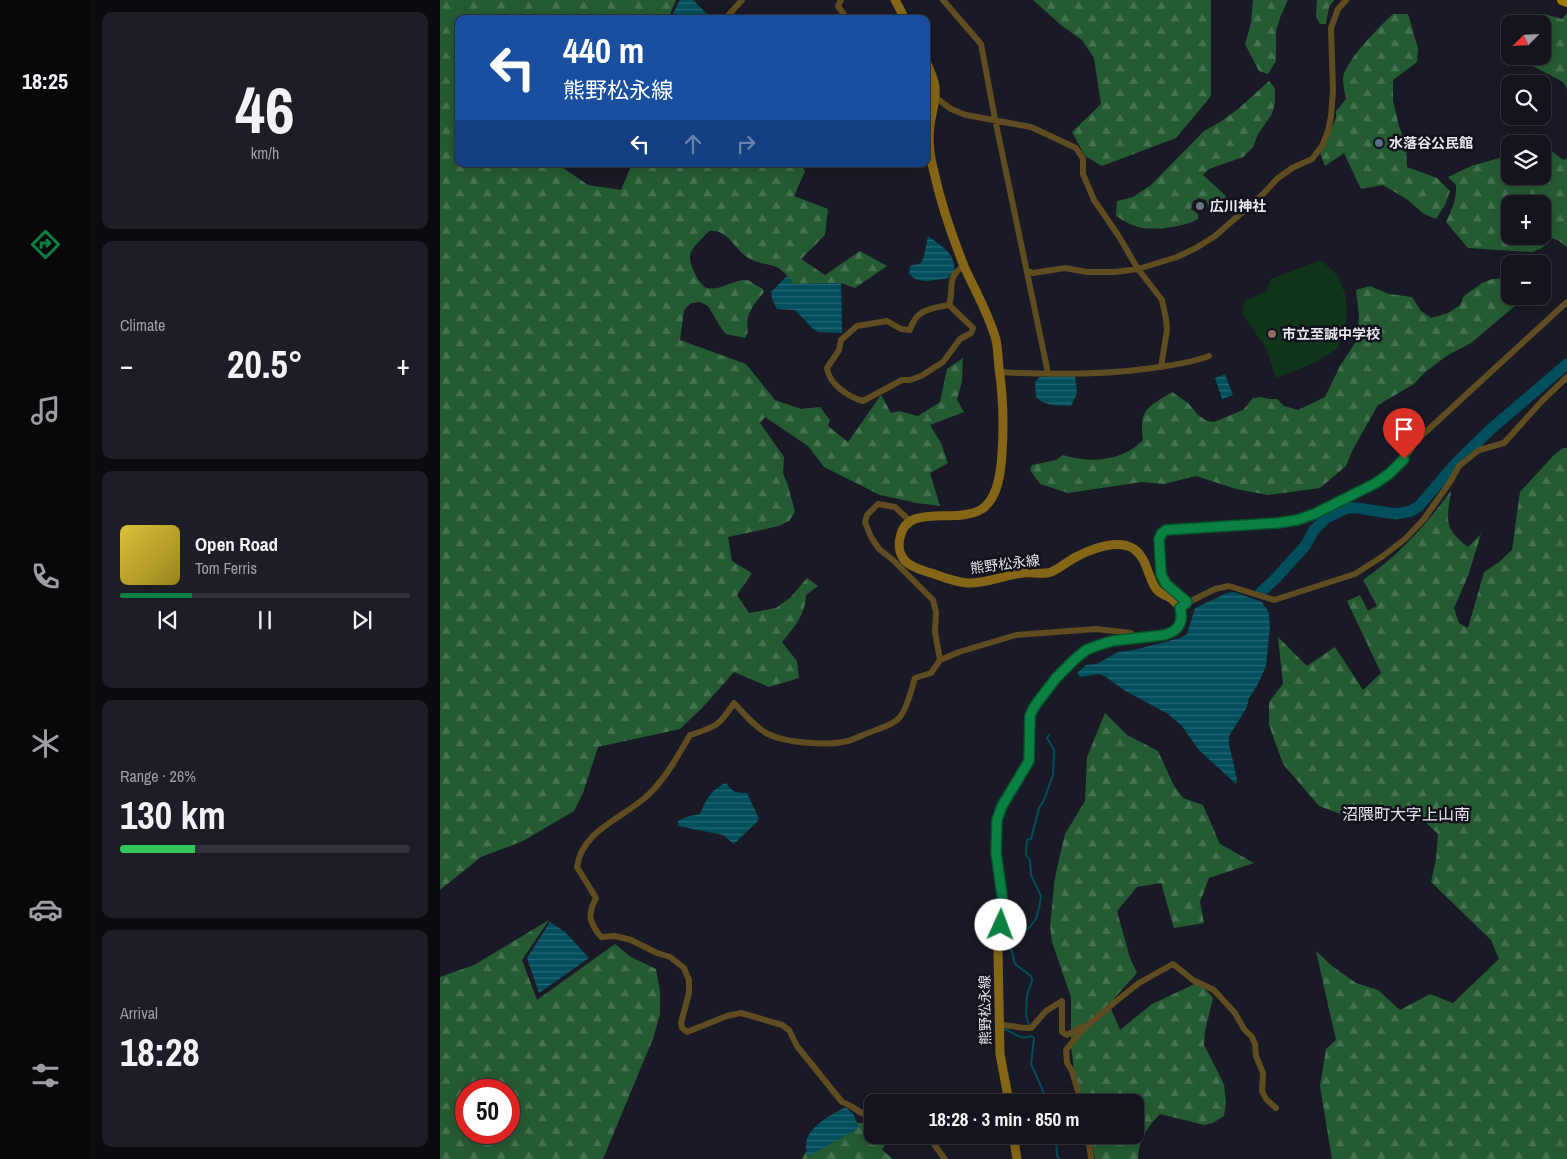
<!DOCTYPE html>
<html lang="en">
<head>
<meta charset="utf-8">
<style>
  :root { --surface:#14141c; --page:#1d1d25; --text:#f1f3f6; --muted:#9d9ea3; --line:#33333b; --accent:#0b8043 }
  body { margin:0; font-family:"Archivo Narrow","Noto Sans JP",sans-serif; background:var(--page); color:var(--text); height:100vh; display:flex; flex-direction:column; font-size:19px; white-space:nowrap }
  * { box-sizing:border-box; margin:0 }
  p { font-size:16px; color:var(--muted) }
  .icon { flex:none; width:28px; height:28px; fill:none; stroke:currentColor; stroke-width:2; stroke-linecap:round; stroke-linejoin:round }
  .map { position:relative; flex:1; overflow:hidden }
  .details { display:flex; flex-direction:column; gap:12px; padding:12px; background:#0b0b0f; width:350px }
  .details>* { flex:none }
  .banner { position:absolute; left:15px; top:15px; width:475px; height:152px; border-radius:10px; box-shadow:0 2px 12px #0003,0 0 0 1px var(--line); background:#1a4fa0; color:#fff; overflow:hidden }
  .needle { width:32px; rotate:246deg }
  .controls { position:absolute; left:1061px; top:15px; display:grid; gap:10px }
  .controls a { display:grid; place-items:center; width:50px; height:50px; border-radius:10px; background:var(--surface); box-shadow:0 2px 12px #0003,0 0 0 1px var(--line); font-size:25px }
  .speed { position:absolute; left:15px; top:1079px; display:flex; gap:10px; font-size:25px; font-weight:700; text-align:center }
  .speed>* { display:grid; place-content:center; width:65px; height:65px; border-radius:50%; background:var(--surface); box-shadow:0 2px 12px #0003,0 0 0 1px var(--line); line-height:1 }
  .speed .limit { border:8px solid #d22; background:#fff; color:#111 }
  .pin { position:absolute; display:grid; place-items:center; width:42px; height:42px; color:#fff; margin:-51px -21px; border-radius:50% 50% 50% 0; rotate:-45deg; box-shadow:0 0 5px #0007 }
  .pin .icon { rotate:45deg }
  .me { position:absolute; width:55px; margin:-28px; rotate:2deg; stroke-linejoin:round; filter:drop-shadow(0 0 4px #0008) }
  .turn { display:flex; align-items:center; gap:18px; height:105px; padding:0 25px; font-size:22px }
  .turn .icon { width:65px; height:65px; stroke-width:2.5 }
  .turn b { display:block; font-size:35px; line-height:42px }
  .lanes { display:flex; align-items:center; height:48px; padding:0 25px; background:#0003; justify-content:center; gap:25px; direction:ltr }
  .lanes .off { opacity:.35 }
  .big { font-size:38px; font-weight:700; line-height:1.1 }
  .details .tile { flex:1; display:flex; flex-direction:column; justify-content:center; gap:8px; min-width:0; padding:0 18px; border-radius:10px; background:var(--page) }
  .details .dial { align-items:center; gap:0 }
  .dial b { font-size:65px; line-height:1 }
  .song { display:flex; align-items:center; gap:15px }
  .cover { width:60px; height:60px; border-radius:8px; background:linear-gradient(135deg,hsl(50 70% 55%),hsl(50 70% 35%)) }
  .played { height:5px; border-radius:2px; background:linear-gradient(90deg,var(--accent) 25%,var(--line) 25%) }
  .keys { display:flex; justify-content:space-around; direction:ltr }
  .heat { display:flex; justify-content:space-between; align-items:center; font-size:28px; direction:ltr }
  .charge { height:8px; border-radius:4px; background:linear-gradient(90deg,#34c759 26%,var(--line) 0) }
  .trip { position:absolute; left:424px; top:1094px; width:280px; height:50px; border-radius:10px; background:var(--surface); box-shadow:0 2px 12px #0003,0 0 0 1px var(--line); font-weight:700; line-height:50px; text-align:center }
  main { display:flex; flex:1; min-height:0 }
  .menu { display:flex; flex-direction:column; width:90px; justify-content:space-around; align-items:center; background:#08080b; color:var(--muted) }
  .menu .icon { width:35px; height:35px }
  .menu .on { color:var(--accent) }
  .menu b { font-size:22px; color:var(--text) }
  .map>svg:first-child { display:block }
</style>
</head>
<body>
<main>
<nav class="menu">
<b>18:25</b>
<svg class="icon on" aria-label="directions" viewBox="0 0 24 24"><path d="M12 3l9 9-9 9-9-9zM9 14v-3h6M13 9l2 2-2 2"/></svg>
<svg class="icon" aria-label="music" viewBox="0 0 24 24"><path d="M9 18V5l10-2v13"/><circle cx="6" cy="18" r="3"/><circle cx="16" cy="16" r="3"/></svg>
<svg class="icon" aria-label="phone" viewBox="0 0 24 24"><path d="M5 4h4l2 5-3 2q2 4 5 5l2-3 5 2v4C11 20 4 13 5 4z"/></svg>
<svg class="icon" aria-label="climate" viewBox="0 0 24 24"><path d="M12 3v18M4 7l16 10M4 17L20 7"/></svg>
<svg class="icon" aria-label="car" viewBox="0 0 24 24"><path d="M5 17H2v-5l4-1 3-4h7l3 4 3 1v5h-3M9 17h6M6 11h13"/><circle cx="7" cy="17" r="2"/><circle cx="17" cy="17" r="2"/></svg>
<svg class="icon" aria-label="filters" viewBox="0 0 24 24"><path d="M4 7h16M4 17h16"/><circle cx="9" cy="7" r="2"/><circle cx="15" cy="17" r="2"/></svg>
</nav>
<section class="details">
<div class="tile dial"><b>46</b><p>km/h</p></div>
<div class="tile"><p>Climate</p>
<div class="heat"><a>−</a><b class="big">20.5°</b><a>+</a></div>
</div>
<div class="tile">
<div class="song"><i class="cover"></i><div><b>Open Road</b><p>Tom Ferris</p></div></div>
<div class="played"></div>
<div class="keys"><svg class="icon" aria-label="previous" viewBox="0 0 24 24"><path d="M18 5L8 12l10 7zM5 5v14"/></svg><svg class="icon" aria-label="pause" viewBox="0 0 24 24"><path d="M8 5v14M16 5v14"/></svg><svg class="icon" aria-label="next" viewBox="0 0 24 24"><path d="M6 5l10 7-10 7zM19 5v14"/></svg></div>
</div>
<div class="tile"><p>Range · 26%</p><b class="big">130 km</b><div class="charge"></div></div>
<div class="tile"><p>Arrival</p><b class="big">18:28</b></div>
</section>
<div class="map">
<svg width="1127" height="1159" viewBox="0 0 1127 1159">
  <defs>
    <pattern id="forest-firs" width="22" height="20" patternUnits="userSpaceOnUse" patternTransform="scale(1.25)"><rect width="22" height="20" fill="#255b33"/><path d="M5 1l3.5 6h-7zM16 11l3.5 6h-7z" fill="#457351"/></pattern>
    <pattern id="water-rules" width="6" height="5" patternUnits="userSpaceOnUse" patternTransform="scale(1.25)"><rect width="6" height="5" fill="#014f5d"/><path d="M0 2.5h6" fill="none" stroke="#266875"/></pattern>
  </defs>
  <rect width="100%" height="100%" fill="#1a1a26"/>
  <path fill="url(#forest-firs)" fill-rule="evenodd" d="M0,0H236L228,19H19V164H117L148,185L181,190L192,164H360L365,171L354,196L388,209L385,235L361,259L385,275L420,251L447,266L415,288L401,283L353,284C337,259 331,269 310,259C296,252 288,228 269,231C263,238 255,244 251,252C246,259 259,286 267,288C280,291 293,280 305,280C312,280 315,287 322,288L324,292C318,300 310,308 308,317C306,325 310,331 305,338L286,334L280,326L268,306L260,302L251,303L244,310L240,340L306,364L335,400L361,409L380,407L390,420L388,426L408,442L441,395L451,413L459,411L478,416L500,402L507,369L523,358L522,381L517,400L524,412L490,425L501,443L508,463L490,473L500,506L477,503L440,495L384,467L368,446L325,417L320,423L344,457L343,473L348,486L355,512L349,521L339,526L288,537L292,561L312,573L297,595L309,613L336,608L351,597L367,578L378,586L366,595C365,616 354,627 342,642L357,661L359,678L329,687L294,672L262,708L240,729L158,747L143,793L134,811L83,841L41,857L0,890Z
    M593,0H771V96L736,138L662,166L645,156L632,132L661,104L654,58L642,40L622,26Z
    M813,0H848L841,15L836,31V61L828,74L819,71L805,44L811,23Z
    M877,0H894L889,7L886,24H880L876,17Z
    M1127,13V89L1123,82L1091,65L1090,56H1102V24H1101L1104,14L1122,19Z
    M953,14H968L978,48L977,62L953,80V101L959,126L966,145L967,167L997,178L1010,191L1005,205L996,219L984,214L968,200L943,185L921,189L904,153L885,166L880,153L896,118V111L906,99C905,93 903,86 903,79C903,63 941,25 953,14Z
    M829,81L835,88V103L832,114L818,134L813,147L803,157L769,169L763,175L785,195L788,202L776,208L770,209L766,200L759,198L753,201L751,209L758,214V219C745,227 713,231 698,227C690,225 683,220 676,216L677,201L693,197L711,185L764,131L780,122L797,110Z
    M1103,145C1111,148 1116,156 1124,160L1127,158V247L1119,241L1112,238L1102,248L1092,252L1028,248L1006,222C1012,210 1017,198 1016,185L1008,177L1031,166L1070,155V176H1102ZM1070,204H1102V236H1070Z
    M1070,278V296H1087L1031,343L1008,355L985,372L974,384L938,405L913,449L906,466L880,488L828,495L796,489L756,476L724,484L702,482L628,493L600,484L590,470L592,465L616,460L623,455C651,464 683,461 703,440C699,408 707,408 732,392L748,403L758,415L767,421L774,422L803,410L813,398L820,397L829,399H837L844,406L858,410L885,397L900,366L917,340L919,315L916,290L930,286L949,294L972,297L981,311L991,318L1008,313L1020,305L1024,296L1042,283L1052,279Z
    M1123,448H1127V1159H892L880,1086L886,1049L896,1040L876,951L892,966L916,983L938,990L960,1010L990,994L1013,1003L1059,959L1051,940L991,882L996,859L998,834L977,814L949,810L903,815L879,806L843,764L829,725V702L843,684L838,637L867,666L895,647L923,690L941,673L907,601L920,595L928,611L937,606L923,580C958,556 986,525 1011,491C1007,520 1003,528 1028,547L1041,534L1028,576L1014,608L1019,623L1028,628L1044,572L1059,562L1072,550L1080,492L1113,456Z
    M665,713L687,735L718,751L733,784L743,798L763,805L780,844L814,863L769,878L760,902L764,923L734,928L721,883L697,887L677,911L690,958L697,973L669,1004L680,1030L712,1004L759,982L773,998L765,1031L764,1045L784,1084L786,1103L784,1116L773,1123L764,1125L720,1114C708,1126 698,1141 698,1159H655L650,1135H695V1102H643L634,1070L631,1046V997L612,942L610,926L615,877L625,834L645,801L647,757Z
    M109,920L82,960L97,1000L175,944L191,957L216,969L220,992V1014L214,1036L163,1159H0V977L34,965ZM26,1090H69V1132H26Z
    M418,1123H432V1135H450L442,1150L453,1159H362L366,1152Z"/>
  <path fill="#11351b" d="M881,260L898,276L906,297L907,316L898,348L876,362L836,378L825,346L802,314L805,300L826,292L831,279Z"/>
  <path fill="url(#water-rules)" d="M240,0H253L272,19H234L233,13Z
    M488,236C501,246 517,254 514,272L508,278C495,280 478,285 469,274L470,266L481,263L484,256Z
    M347,276L353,284L401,283L402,333L379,332L373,329L355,310L337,309L332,299L331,292Z
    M785,374L793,395L782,399L775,378Z
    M635,375L637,393L631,406C618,405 606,407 596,397L595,382L600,377Z
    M794,592L822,602L829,613L830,627L826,666L818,684L809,698L807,707L789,736V744L797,779L796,784L759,750L741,725L728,714L684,690L666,677L659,674L640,677L637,673L646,665L657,664L678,652L694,650L740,638L747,634L755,608L787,593Z
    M286,783C292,792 296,793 307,793L319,819L316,823L294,844L283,835L238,826V821L246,817L260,814C266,800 271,789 286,783Z
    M110,922L125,932L149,958L99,993L87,958Z
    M406,1107L414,1115L419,1128L369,1156C356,1133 388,1116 406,1107Z"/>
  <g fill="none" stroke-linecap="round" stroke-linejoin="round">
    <path stroke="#014f5d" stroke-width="2" d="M589,1026L586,1015L587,995L592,981L591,976L575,964L572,952L567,942L569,939L589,928L596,919L599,908L601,896L591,875L590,860L586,855L587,840L591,839L599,808L604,800L613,775L614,750L607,738L609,735
      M564,1029C575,1032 579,1041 591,1036L594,1038L591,1064L608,1102
      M616,1135L617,1155L619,1159"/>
    <path stroke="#014f5d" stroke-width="11" d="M821,592L836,578L866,545L874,530L886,518L907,508H917L956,514L971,511L979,506L1016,463L1051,429L1127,364"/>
    <path stroke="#5f4c20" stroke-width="6" d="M401,0L398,6L407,19
      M503,0L541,44L555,119L608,373
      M285,19L302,0
      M495,97L511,109L526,115L591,127L636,148L643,159V174L654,200L678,235L698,269L722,300L726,319L727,330L721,367
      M588,271L593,273L625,268L647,272H675L698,269L737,257L756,248L775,236L821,196L838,178L852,168L872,159L882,146L888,131L891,116L893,91L891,28L898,9L906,0
      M509,305L533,328L531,333L520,339L503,362L481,376L470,380H462L423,401C408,397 389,384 387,368L399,350L401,340L417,326L447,321L461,329L470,330C476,309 490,309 509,305C515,286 505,280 524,265
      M560,372C611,375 662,375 713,368C732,365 751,363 769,356
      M470,521L455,507L438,504L427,515L425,522L431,537L439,549L453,560L493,600L496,612L495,632L500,660
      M747,602L725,584L721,573L719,539L726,530L837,523L857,520L874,514L936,483L951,473L964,459L978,439L1127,302
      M745,604L775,589L789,586L834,600L915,574L943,556L965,539L984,519L1010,482L1019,466L1039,450L1064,443L1102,401L1127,377
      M559,1025C571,1024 579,1029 591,1028L606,1011L622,1001V1032L627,1035L641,1027
      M641,1102L632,1071L627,1063L626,1050L641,1031L675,1002L699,983L733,964L753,980L774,990L795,1013L804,1029L812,1037L815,1044L816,1056L823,1073L822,1091L826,1099L836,1108
      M432,1117C418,1114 415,1106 402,1102L357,1046L349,1030L342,1025L301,1013L287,1016L247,1032L242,1028L241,1023L249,993V980L244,968L230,957L217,953L191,940L175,936L161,937C149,922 147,915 156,898L137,867C142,828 188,817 211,792C227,776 239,754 250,735C276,727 279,726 294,703C304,714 315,727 328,734C346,743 388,746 408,741C417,738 427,733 436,730C444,727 454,724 460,717C468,707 471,690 475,678L491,673L500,660L519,652L576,635L656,629L691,633L697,639
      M487,1135L505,1159
      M648,1135L651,1159"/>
    <path stroke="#856617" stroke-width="9" d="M455,0L465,19
      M486,61C489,69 494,78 495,87C496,100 492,112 490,125C488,140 490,157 494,172C501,204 512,236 524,266C535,291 549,314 556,340C558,349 558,359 559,368C563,396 564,425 562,453C561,472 558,498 542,509C516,525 466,502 460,538C458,546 460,555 465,561C472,568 482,570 491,573C502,577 515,582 527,583C546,584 564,575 583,573C592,572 603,575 611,572C621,568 630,559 640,555C654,548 679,539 694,549C708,559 708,580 717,590C721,595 729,596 733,600C749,614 743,629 724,635L672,641L646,650L635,659L616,678L598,700L590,716L589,761L562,806L557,820L556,838L557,868L564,909L558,951L560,1054L569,1102
      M573,1135L577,1159"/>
    <path stroke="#a37a00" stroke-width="10" d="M1122,0L1127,2"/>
  </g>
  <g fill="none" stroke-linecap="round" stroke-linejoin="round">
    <g stroke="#07532c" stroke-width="12">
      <path id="route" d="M561,925L564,909L556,853L557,820L562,806L589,761L590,716L594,707L616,678L635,659L646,650L659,645L672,641L724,635C738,631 744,623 740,608L747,602L726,584L721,574L719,539L722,533L726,530L837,523L857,520L874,514L936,483L950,473L964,459"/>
    </g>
    <use href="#route" stroke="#0b8043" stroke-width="9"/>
  </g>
  <circle fill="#5c6f8a" stroke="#12111c" stroke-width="2" cx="939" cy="143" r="5"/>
  <circle fill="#6b7280" stroke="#12111c" stroke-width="2" cx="760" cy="206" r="5"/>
  <circle fill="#8d6e63" stroke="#12111c" stroke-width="2" cx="832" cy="334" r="5"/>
  <g text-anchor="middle" stroke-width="5" stroke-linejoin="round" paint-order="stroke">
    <g font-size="14" font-weight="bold" fill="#e6e6ee" stroke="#12111c" text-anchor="start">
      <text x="949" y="148">水落谷公民館</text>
      <text x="770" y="211">広川神社</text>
      <text x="842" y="339">市立至誠中学校</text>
    </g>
    <g font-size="14" fill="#e6e6ee" stroke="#12111c">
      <text transform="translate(565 564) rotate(-7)" y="5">熊野松永線</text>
      <text transform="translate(545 1010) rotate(-91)" y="5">熊野松永線</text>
    </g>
    <g font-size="16" fill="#e6e6ee" stroke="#12111c">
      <text x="966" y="820">沼隈町大字上山南</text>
    </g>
  </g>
</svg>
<div class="controls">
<a><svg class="needle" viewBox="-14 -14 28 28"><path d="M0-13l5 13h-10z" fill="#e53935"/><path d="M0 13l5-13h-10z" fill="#9d9ea3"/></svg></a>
<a><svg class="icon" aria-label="search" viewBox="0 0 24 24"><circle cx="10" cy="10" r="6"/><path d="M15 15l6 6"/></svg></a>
<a><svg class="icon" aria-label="layers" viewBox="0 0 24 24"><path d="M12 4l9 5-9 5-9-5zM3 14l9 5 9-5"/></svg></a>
<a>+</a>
<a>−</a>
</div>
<div class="speed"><div class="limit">50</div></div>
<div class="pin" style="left:964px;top:459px;background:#d93025"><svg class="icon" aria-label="arrive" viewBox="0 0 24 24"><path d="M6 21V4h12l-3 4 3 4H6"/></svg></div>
<svg class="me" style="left:561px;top:925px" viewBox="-20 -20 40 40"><circle r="19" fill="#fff"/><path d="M0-13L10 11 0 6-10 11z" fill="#0b8043"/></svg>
<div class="trip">18:28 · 3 min · 850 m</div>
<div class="banner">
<div class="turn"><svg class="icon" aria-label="left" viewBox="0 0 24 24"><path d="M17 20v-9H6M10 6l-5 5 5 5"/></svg><div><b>440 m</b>熊野松永線</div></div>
<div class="lanes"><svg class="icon" aria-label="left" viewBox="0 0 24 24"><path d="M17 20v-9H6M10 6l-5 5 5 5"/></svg><svg class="icon off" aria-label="ahead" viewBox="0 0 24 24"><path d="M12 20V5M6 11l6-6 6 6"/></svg><svg class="icon off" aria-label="right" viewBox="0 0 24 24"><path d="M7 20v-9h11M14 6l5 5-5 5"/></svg></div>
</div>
</div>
</main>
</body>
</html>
